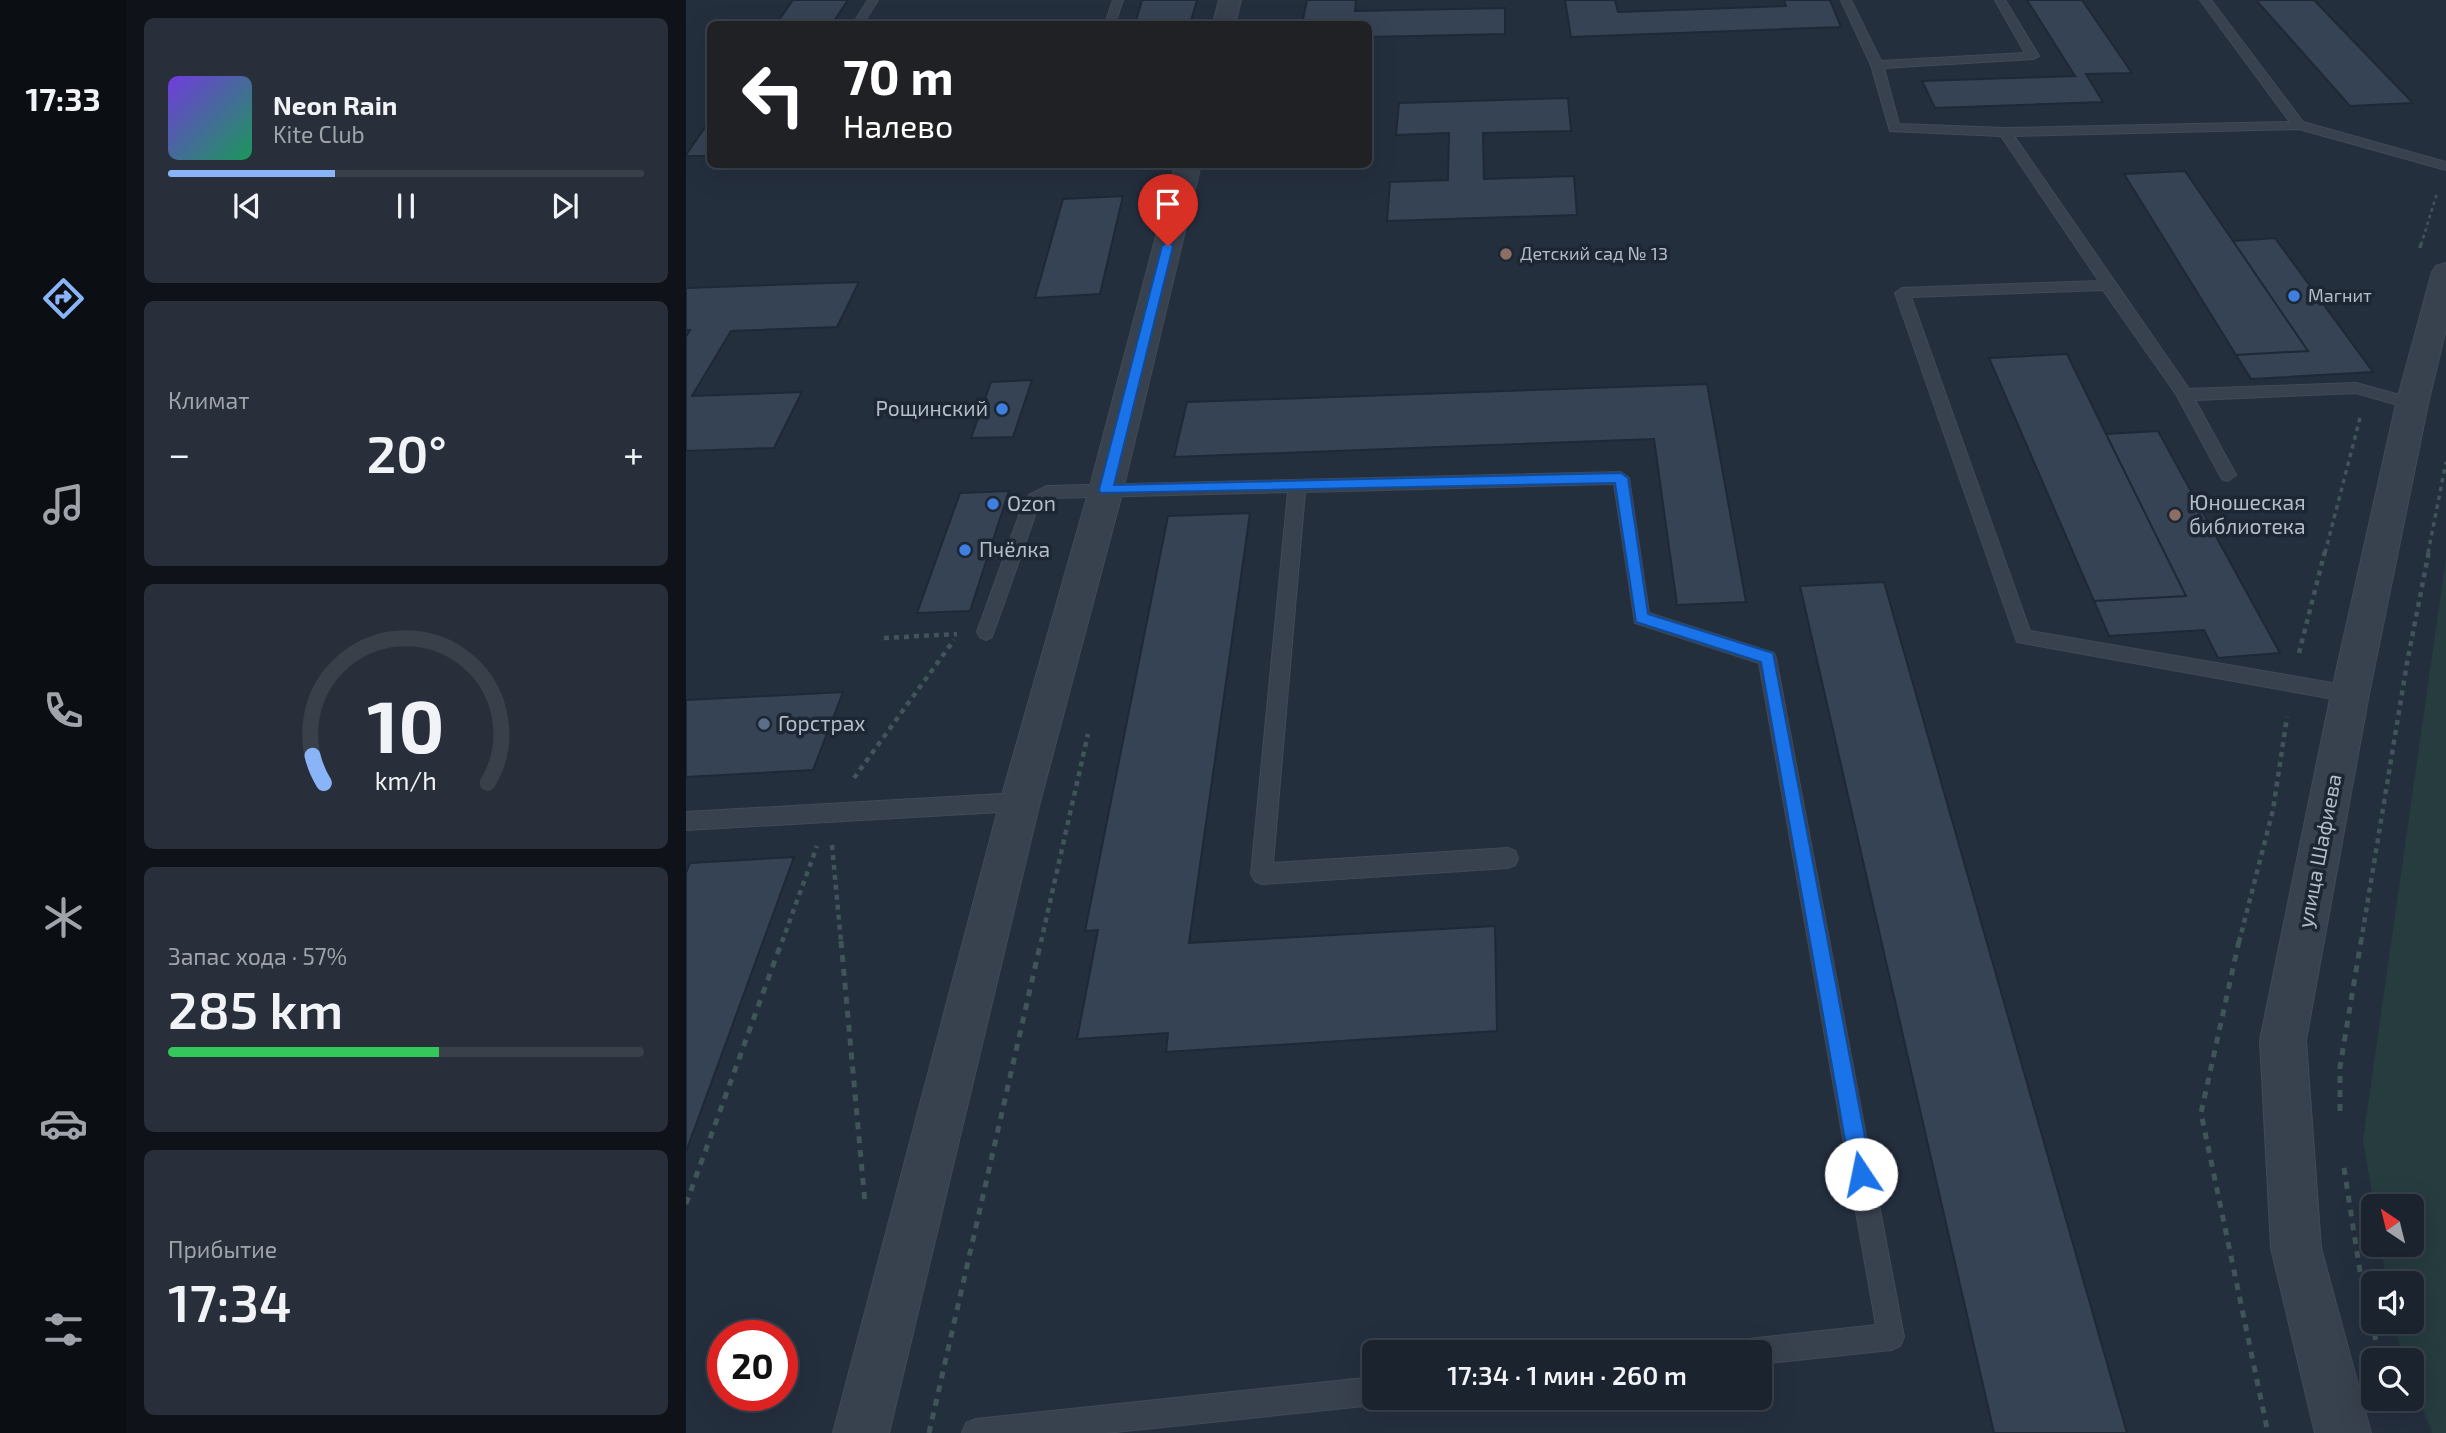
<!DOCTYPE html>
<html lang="ru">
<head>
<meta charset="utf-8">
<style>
  :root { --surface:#1b232e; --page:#282f3a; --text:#f1f3f6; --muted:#a0a4aa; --line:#39404a; --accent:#8ab4f8 }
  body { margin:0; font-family:"Exo 2",sans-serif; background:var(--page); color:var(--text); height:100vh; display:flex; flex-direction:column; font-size:26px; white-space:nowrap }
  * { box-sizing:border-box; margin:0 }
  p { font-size:23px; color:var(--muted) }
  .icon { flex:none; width:38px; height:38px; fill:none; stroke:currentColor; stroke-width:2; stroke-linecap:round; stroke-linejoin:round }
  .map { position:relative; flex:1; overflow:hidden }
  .drawer { display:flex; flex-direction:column; gap:18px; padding:18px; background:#0f1319; width:560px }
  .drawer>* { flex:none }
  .top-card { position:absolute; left:21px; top:21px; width:665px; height:147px; border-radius:10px; box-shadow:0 7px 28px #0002,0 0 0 2px var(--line); background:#202124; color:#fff; overflow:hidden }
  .needle { width:46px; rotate:325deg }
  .tools { position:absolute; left:1675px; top:1194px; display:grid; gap:14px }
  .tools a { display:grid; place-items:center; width:63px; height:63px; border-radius:10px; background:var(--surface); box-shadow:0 7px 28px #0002,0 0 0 2px var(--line); font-size:35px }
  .speed { position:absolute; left:21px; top:1320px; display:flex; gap:14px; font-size:35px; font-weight:700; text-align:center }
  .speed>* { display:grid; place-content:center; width:91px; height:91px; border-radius:50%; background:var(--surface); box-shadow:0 7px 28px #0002,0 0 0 2px var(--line); line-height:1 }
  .speed .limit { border:10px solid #d22; background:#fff; color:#111 }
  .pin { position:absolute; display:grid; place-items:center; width:60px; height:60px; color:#fff; margin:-72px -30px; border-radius:50% 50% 50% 0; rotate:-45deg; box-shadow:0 0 7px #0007 }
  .pin .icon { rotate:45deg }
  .me { position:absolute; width:77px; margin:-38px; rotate:349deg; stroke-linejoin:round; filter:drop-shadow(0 0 5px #0008) }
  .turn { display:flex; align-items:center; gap:24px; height:147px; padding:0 21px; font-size:32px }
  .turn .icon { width:91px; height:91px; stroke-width:2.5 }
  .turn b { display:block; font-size:49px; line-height:60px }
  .big { font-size:52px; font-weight:600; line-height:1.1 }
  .drawer .card { flex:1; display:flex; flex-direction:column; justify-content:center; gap:10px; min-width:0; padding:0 24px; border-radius:10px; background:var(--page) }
  .drawer .dial { align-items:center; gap:0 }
  .dial svg { height:182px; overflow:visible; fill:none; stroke:var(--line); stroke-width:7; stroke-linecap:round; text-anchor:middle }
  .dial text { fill:var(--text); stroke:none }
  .song { display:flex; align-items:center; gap:21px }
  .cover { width:84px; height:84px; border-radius:10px; background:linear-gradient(135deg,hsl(260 70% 55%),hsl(150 70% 35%)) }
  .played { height:7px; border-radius:4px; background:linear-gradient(90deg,var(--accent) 35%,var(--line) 35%) }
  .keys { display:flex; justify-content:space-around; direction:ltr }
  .heat { display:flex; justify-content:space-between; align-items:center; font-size:38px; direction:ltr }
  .charge { height:10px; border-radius:5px; background:linear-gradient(90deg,#34c759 57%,var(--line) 0) }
  .trip { position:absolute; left:676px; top:1340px; width:410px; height:70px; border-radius:10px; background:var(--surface); box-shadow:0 7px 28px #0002,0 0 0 2px var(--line); font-weight:600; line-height:70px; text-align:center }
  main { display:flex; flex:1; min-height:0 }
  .menu { display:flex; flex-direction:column; width:126px; justify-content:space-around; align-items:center; background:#0b0e12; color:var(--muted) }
  .menu .icon { width:49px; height:49px }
  .menu .on { color:var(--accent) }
  .menu b { font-size:32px; color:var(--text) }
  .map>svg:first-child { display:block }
</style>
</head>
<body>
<main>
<nav class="menu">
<b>17:33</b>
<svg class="icon on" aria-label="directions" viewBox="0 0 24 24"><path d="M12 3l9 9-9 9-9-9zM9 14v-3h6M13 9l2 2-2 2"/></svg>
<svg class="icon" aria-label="music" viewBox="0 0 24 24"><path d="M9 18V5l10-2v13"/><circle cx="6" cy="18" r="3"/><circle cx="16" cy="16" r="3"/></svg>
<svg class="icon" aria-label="phone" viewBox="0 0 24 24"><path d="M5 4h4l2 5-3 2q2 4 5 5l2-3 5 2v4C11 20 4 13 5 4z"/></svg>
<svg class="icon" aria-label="climate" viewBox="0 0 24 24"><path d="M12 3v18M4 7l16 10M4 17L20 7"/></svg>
<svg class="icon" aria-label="car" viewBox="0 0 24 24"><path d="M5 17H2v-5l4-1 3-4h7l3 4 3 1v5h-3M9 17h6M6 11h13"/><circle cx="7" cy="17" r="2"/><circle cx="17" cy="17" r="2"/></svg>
<svg class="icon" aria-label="filters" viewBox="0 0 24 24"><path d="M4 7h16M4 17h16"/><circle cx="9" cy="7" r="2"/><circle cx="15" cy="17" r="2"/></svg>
</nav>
<section class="drawer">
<div class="card">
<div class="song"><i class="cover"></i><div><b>Neon Rain</b><p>Kite Club</p></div></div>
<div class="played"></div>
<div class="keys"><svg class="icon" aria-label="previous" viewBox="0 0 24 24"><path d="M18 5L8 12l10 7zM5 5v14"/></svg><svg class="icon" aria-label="pause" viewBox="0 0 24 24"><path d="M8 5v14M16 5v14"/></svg><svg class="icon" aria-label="next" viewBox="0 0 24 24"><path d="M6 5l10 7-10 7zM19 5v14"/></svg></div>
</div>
<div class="card"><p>Климат</p>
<div class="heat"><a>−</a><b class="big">20°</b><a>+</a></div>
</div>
<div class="card dial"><svg viewBox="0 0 100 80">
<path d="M14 69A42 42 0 1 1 86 69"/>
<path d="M14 69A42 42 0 0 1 9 57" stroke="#8ab4f8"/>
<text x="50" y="56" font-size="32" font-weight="700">10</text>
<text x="50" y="72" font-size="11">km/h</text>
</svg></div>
<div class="card"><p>Запас хода · 57%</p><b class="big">285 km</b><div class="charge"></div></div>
<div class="card"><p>Прибытие</p><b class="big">17:34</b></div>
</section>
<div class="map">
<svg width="1760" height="1433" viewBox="0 0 1760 1433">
  <rect width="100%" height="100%" fill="#242f3e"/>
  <path fill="#263c3f" d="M1760,558V1433H1746L1726,1380V1360H1718L1707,1321H1726V1283H1701L1694,1244H1726V1206H1688L1677,1140Z"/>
  <path fill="#364354" stroke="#1f2835" stroke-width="2" d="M107,0H162L146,24H90Z
    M456,0H511L504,24H449Z
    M621,0H670L669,11L819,8V34L682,37V24H616Z
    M879,0H929L932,12L1100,6L1098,0H1144L1155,27L885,37Z
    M1341,0H1396L1446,73L1400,74L1417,102L1249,108L1236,81L1389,76Z
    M1570,0H1628L1727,103L1664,106Z
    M882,98L885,131L797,133L798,179L888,176L891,215L701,221L704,182L762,180L763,133L710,135L713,103Z
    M24,120V156H0V155Z
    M1499,171L1547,241L1622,351L1550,355L1438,174Z
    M437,196L414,294L349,298L377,199Z
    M1589,238L1687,372L1565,379L1550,355L1622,351L1547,241Z
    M173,282L151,327L45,331L6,396L116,392L88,448L0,451V337L4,330H0V288Z
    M1381,354L1420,434L1500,596L1408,601L1303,358Z
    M346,380L327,437L285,438L305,382Z
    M1021,384L1060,602L991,605L968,439L488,457L501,402Z
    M1472,431L1594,653L1532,658L1518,630L1423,636L1408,601L1500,596L1420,434Z
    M323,491L284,611L231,613L274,493Z
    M564,513L503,943L809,926L811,1031L480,1052L482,1033L391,1039L412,930L399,931L482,516Z
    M1198,582L1441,1433H1308L1114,586Z
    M157,692L127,770L0,777V700Z
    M108,857L0,1152V873L4,863Z"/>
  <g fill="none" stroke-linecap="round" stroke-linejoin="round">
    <g stroke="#414a57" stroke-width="2">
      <path id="service" d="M182,0H192L177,24H167Z
        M427,0H437L429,24H419Z
        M1155,0H1165L1195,61L1339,53L1309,0H1319L1353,56L1347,59L1198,68L1213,124L1319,128L1604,122L1514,0H1525L1617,122L1760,162V170L1613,129L1328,136L1503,389L1670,383L1732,400L1734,404L1726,409L1670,393L1509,400L1550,475L1542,481L1536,479L1490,394L1417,290L1225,297L1344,631L1664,686L1671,688L1673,694L1671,700L1664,702L1331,642L1209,293L1216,288L1413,281L1315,136L1204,131L1185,65Z
        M935,472L943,478L963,613L1088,653L1090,658L1218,1337L1214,1346L1205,1350L1073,1364V1353H1041L1045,1344L1054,1340L1190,1325L1073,663L949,623L928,484L619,492L587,863L822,848L829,851L832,858L829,865L822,868L576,884L569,881L565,874L602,492L364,498L355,503L351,510L306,637L300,640L294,637L291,632L335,510L343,495L361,486Z
        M334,793L341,795L344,802L341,809L334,811L0,830V812Z
        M688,1377V1398H699L688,1405L420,1433H276L280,1423L290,1419Z"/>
    </g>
    <g stroke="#414a57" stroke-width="2">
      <path id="minor" d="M533,0H555L549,24H527Z
        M489,164H515L437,490L354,802L203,1433H147L314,802L403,490Z"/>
    </g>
    <g stroke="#414a57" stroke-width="2">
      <path id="tertiary" d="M1760,263V329L1742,404L1683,694L1620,1040L1635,1248L1685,1433H1629L1585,1248L1574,1040L1645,694L1710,404L1746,272L1750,266Z"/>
    </g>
    <path stroke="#3f5557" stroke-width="2.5" stroke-dasharray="3.5 3.5" stroke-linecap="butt" d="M1735,245L1751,193"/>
    <path stroke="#3f5557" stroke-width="3.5" stroke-dasharray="4.5 4.5" stroke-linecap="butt" d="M1734,248L1735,243
      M1639,553L1674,418
      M1742,553L1760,462"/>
    <path stroke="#3f5557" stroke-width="4.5" stroke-dasharray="5 5" stroke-linecap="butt" d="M198,638L271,634
      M1613,653L1639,551
      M168,778L268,640
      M146,845L155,942
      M96,942L131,846
      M355,942L402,734
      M1553,942L1587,810L1601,717
      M1675,942L1721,663L1743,551"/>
    <path stroke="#3f5557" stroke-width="5" stroke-dasharray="7 7" stroke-linecap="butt" d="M155,941L179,1203
      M1553,941L1515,1113L1582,1433
      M1654,1111V1067L1675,941
      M1658,1168L1677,1291L1693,1352
      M0,1204L96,941
      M243,1433L355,941"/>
    <use href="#service" fill="#38414e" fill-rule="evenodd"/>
    <use href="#minor" fill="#38414e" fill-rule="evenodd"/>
    <use href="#tertiary" fill="#38414e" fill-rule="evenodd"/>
  </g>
  <path fill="#1a73e8" stroke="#114b97" stroke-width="2" d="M482,242L487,246L428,485L935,473L942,478L962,614L1087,653L1186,1174L1183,1181L1175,1184L1168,1181L1165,1174L1075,662L950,622L929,483L415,493L413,490L476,246Z"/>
  <g fill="#8d6e63" stroke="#1d2633" stroke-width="2.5">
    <circle cx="820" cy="254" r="7"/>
    <circle cx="1489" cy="515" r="7"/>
  </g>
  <g fill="#3f7fe0" stroke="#1d2633" stroke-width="2.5">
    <circle cx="1608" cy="296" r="7"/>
    <circle cx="316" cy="409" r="7"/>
    <circle cx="307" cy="504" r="7"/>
    <circle cx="279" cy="550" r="7"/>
  </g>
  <circle fill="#5c6f8a" stroke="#1d2633" stroke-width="2.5" cx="78" cy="724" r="7"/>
  <g text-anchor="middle" stroke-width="7" stroke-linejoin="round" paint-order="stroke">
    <g font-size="18" fill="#b4bcc9" stroke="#1d2633" text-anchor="start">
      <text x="834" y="260">Детский сад № 13</text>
      <text x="1622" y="302">Магнит</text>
    </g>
    <g font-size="21" fill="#b4bcc9" stroke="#1d2633" text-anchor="start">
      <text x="302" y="416" text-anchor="end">Рощинский</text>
      <text x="1503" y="510">Юношеская<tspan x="1503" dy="24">библиотека</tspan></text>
      <text x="321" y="511">Ozon</text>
      <text x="293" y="557">Пчёлка</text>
      <text x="92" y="731">Горстрах</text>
    </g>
    <g font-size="21" fill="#b4bcc9" stroke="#1d2633">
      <text transform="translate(1634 851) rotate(-79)" y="7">улица Шафиева</text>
    </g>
  </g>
</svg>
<div class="tools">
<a><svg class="needle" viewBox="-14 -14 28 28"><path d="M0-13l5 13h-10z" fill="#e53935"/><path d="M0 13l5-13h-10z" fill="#a0a4aa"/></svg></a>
<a><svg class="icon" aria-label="sound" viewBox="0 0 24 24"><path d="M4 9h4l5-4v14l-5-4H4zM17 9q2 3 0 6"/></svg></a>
<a><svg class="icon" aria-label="search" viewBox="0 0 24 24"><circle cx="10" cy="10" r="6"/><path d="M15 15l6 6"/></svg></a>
</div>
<div class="speed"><div class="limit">20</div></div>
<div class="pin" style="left:482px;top:246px;background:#d93025"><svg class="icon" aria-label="arrive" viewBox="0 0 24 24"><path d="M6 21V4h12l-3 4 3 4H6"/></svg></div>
<svg class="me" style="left:1175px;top:1174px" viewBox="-20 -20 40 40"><circle r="19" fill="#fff"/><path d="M0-13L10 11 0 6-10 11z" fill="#1a73e8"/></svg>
<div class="trip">17:34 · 1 мин · 260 m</div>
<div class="top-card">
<div class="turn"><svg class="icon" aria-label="left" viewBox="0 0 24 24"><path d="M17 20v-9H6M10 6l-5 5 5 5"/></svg><div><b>70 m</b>Налево</div></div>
</div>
</div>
</main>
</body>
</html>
